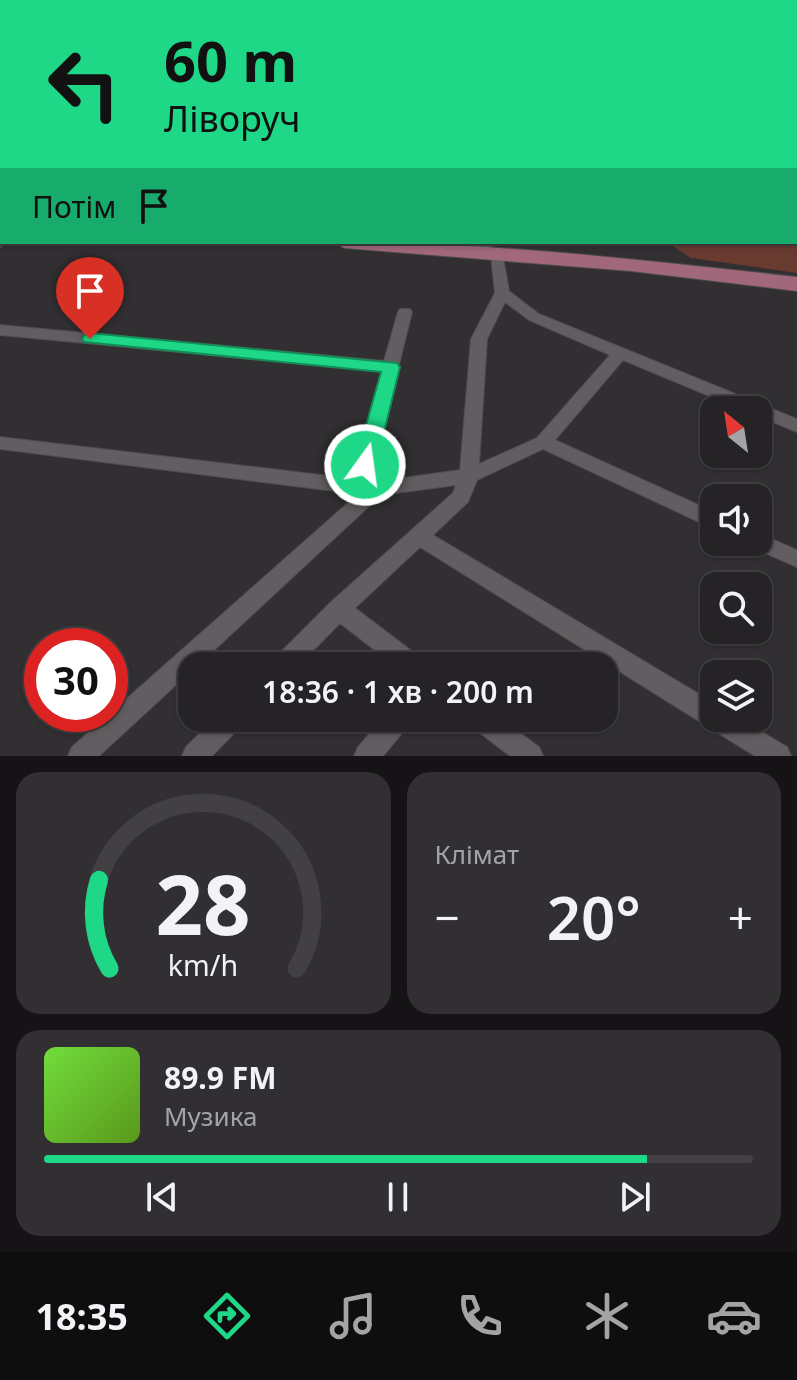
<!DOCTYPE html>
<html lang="uk">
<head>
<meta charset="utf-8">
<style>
  :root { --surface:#262326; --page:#322f32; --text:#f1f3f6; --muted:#a4a4a7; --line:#424043; --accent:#1ed888 }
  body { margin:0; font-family:"Noto Sans",sans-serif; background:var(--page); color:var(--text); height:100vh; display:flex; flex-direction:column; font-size:30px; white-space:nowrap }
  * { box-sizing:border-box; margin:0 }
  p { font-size:26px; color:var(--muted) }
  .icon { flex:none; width:44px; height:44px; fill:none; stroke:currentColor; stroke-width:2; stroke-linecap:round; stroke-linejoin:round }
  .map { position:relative; height:756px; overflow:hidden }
  .drawer { display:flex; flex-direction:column; gap:16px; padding:16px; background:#151315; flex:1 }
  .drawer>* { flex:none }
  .guide { position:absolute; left:0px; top:0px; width:798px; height:244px; box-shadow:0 2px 6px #0004,0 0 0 2px var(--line); background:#1ed888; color:#111; overflow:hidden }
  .needle { width:52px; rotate:330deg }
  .fabs { position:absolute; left:700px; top:396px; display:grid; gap:16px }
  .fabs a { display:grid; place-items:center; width:72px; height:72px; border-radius:16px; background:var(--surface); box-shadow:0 2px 6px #0004,0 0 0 2px var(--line); font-size:40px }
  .speed { position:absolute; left:24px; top:628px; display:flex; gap:16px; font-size:40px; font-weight:700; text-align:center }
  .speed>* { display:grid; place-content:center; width:104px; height:104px; border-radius:50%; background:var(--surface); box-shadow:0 2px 6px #0004,0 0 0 2px var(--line); line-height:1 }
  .speed .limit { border:12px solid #d22; background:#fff; color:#111 }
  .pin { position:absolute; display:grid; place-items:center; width:68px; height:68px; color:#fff; margin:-82px -34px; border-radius:50% 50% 50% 0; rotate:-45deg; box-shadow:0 0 8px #0007 }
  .pin .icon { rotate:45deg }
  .me { position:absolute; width:88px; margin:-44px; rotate:14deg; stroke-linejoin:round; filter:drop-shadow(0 0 6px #0008) }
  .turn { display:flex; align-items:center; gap:28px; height:168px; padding:0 32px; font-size:36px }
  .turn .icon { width:104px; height:104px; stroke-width:2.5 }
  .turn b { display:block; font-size:56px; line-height:68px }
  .then { display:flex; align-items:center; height:76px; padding:0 32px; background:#0003; gap:16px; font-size:30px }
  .big { font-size:60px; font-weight:600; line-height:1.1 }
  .drawer .card { flex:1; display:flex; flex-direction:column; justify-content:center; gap:12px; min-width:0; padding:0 28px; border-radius:24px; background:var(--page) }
  .drawer .dial { align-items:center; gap:0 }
  .dial svg { height:208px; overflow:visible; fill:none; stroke:var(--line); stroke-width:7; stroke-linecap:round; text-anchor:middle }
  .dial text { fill:var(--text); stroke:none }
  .song { display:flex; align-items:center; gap:24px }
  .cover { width:96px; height:96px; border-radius:12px; background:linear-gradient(135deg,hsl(100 70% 55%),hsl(90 70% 35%)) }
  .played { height:8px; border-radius:4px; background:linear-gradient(90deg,var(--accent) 85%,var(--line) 85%) }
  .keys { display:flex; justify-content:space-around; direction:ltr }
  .heat { display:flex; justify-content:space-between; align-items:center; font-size:44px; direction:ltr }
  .drawer .tiles { flex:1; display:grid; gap:16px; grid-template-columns:1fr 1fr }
  .card:last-child { grid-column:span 2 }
  .trip { position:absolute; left:178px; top:652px; width:440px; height:80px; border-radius:24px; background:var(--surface); box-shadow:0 2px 6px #0004,0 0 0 2px var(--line); font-weight:600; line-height:80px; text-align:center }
  .dock { display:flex; height:128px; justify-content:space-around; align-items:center; background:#0f0e0f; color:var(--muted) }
  .dock .icon { width:56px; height:56px }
  .dock .selected { color:var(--accent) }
  .dock b { font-size:36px; color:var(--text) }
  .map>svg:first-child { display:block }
</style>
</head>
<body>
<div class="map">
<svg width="797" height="756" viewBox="0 0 797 756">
  <rect width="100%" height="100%" fill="#322f32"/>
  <path fill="#693b30" d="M797,182V273L691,258L667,242H796Z"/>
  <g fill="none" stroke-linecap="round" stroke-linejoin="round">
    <g stroke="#4e4b4e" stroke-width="5">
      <path id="service" d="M608,0L612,2
        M659,0L664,2
        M710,0L715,2
        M753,0L757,2"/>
    </g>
    <g stroke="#4e4b4e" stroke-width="2">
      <path id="minor" d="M231,0H237L238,2H230Z
        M796,78L797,79V85L796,84Z
        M0,131H2V137H0Z
        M796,218H797V226H796Z
        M2,237V242H8L0,247Z
        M460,242H478L502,251L509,291L539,314L797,419V432L758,416V410H743L623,360L555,440L714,512V529L543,449L477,480L468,502L433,535L714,703V718H739L787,747L791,756H755L420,547L355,608L421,658L424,666H395L340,623L298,666H272L275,658L331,602L453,493L456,485L381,495L197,666H192V670L99,756H68L72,747L358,494L0,449V437L363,480L356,465L382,371L0,335V325L384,361L398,312L400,309H410L412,312L374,465L382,481L460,470L471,339L495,293L491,256ZM505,302L529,320L610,355L537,438L479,464L487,339Z
        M758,533L797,550V567L751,547L749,542H758Z
        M215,718H244L241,726L212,756H182L186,747Z
        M383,718H411L408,726L383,756H354L358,747Z
        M468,718H500L539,747L543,756H510L471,726Z"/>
    </g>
    <g stroke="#4e4b4e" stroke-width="2">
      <path id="primary" d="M0,209H2V221H0Z
        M334,242C489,242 643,260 797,277V291L631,271L344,248Z"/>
    </g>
    <use href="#service" stroke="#615d61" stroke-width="4"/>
    <use href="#minor" fill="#615d61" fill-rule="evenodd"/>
    <use href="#primary" fill="#a1687b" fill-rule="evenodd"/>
  </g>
  <path fill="#1ed888" stroke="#148c58" stroke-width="2" d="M90,333L397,363L400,367L376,465L373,470H358L355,465L381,372L84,342L82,339L84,335Z"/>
</svg>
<div class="fabs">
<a><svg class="needle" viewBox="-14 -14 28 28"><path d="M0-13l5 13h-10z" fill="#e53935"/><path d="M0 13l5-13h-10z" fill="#a4a4a7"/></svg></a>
<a><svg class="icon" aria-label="sound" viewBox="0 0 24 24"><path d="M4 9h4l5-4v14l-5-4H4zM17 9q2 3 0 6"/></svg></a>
<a><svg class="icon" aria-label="search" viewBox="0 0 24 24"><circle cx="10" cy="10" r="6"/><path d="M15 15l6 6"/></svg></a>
<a><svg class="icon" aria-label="layers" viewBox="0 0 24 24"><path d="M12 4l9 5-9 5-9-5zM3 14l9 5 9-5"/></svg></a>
</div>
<div class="speed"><div class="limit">30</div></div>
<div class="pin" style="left:90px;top:339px;background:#d93025"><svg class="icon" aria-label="arrive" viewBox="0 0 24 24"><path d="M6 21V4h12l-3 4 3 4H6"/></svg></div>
<svg class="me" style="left:365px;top:465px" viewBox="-20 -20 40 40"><circle r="17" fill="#1ed888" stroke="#fff" stroke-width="3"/><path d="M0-11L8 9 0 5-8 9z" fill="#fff"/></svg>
<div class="trip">18:36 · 1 хв · 200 m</div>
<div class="guide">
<div class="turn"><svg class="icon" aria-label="left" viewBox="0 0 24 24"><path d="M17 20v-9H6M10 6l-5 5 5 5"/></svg><div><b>60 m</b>Ліворуч</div></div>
<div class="then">Потім<svg class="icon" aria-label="arrive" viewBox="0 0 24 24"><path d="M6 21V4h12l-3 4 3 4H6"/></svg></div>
</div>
</div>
<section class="drawer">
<div class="tiles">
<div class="card dial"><svg viewBox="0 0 100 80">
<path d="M14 69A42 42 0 1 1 86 69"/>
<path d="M14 69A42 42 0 0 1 10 35" stroke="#1ed888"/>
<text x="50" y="56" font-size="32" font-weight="700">28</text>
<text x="50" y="72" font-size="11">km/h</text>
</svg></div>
<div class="card"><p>Клімат</p>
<div class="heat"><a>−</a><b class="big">20°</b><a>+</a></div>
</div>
<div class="card">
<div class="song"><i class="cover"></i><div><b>89.9 FM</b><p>Музика</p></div></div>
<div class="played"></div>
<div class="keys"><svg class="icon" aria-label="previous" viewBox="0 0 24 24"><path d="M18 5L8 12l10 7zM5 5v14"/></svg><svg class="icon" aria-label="pause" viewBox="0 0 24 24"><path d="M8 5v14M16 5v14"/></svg><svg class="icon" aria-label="next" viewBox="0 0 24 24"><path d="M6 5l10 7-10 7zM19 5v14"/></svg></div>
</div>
</div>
</section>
<nav class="dock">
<b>18:35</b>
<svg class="icon selected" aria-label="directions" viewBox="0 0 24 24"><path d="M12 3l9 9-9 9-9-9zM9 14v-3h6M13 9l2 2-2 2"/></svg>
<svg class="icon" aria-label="music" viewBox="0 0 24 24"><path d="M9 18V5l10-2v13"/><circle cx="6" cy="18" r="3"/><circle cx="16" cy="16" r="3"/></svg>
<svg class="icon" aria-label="phone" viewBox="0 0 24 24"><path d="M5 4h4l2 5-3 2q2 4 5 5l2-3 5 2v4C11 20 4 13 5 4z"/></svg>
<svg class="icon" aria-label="climate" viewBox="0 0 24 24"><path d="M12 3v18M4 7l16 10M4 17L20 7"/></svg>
<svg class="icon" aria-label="car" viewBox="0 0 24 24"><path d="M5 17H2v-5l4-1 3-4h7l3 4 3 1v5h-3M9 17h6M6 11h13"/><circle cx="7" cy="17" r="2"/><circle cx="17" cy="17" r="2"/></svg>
</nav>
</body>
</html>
